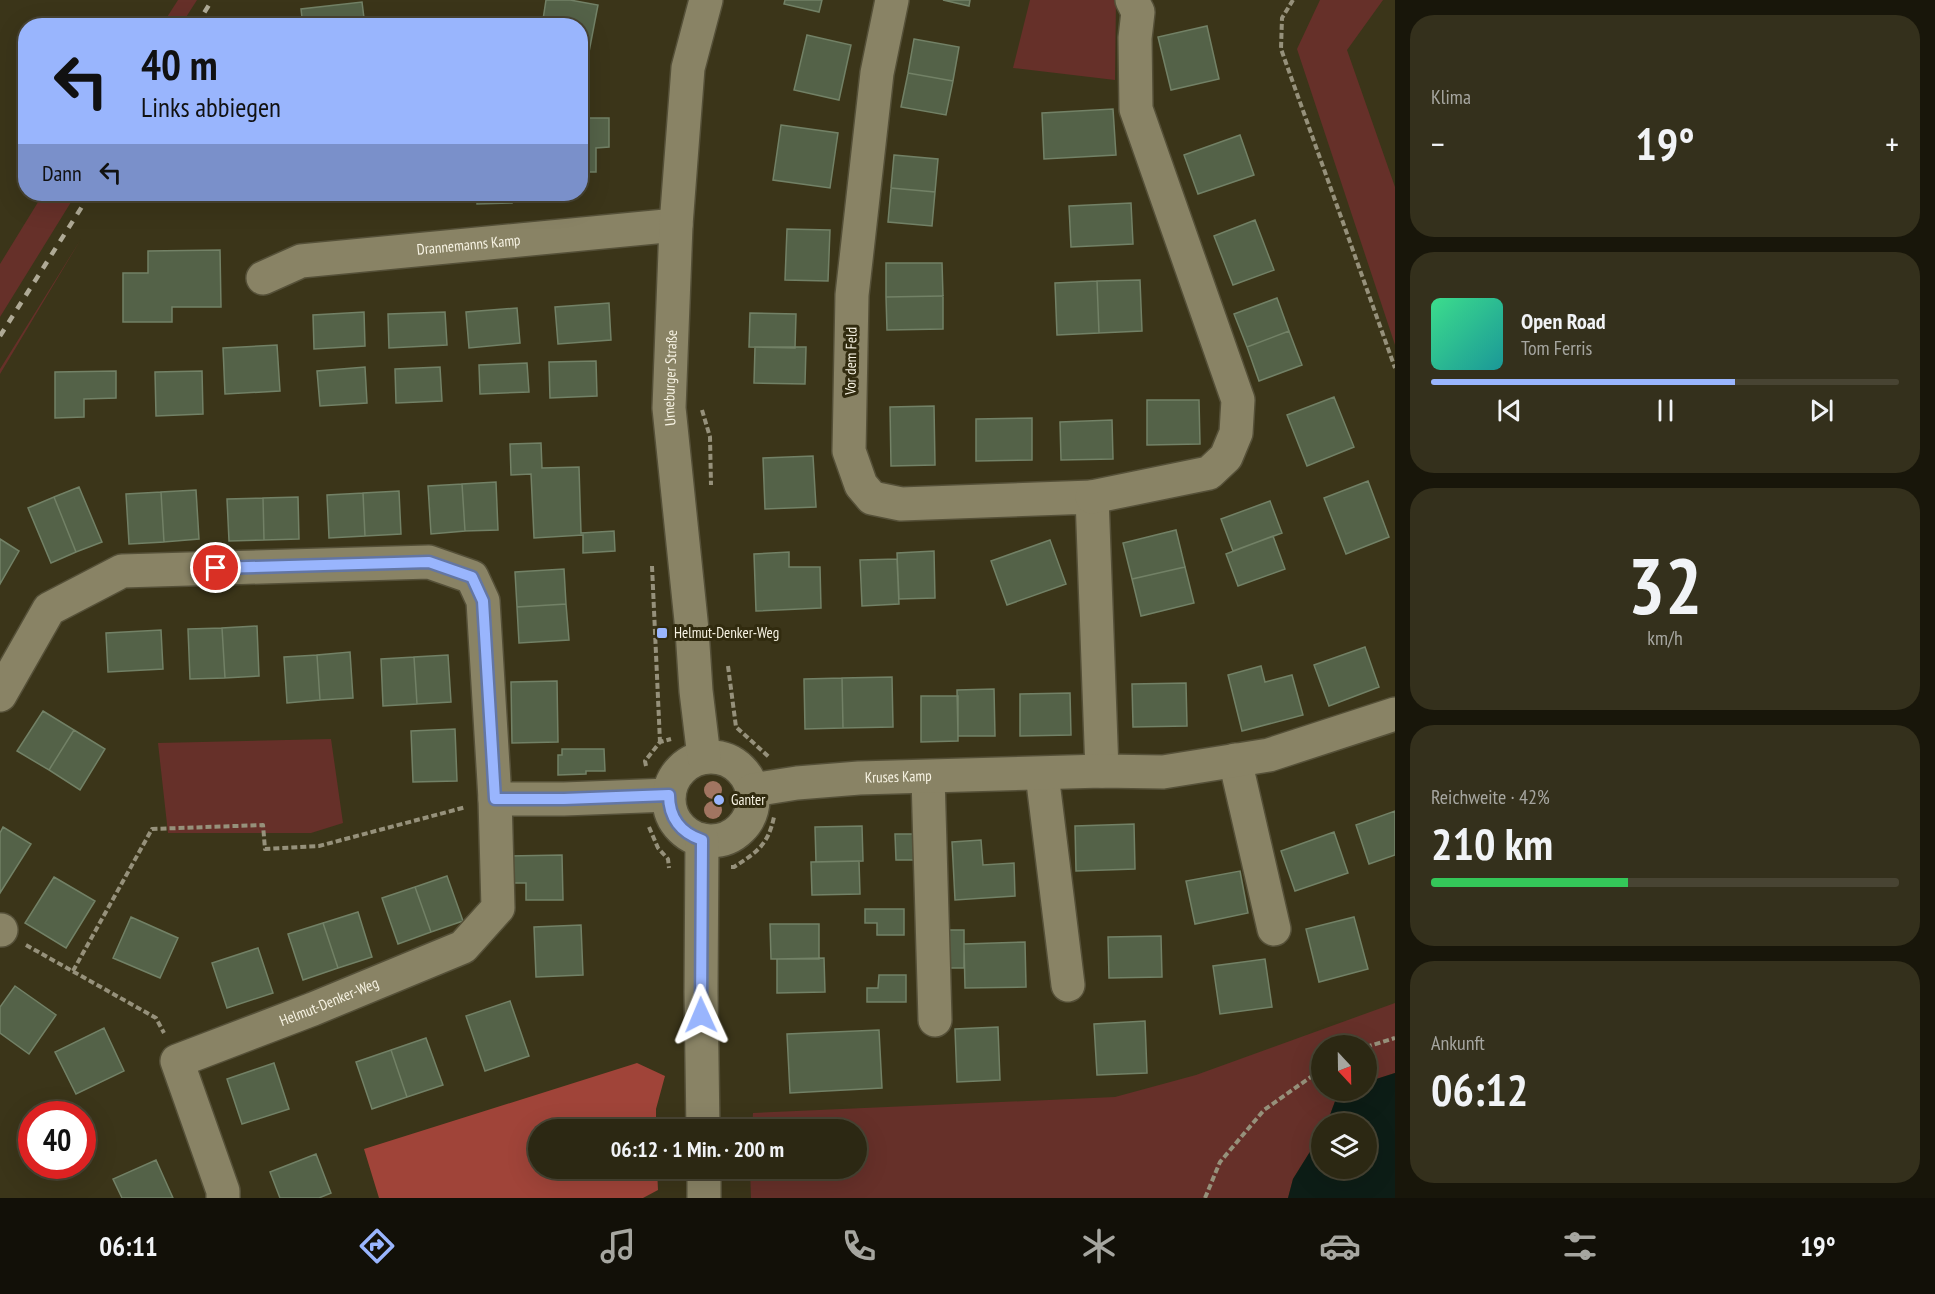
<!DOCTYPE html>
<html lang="de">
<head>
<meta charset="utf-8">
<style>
  :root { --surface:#2c2813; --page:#34301c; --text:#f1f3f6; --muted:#a6a6a0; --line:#484433; --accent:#99b5fd }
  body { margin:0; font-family:"PT Sans Narrow",sans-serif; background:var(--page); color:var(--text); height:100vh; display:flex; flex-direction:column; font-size:22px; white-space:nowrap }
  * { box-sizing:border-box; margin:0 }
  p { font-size:20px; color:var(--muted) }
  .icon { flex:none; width:33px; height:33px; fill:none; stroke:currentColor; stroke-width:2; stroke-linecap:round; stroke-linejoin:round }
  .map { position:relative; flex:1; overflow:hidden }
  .drawer { display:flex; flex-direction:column; gap:15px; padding:15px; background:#18160a; width:540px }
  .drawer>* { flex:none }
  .guide { position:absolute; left:18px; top:18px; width:570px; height:183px; border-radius:24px; box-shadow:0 6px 24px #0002,0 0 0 2px var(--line); background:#99b5fd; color:#111; overflow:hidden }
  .needle { width:39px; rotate:158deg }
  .controls { position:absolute; left:1311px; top:1035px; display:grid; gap:12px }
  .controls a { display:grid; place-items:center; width:66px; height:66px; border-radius:50%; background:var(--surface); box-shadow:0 6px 24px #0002,0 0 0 2px var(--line); font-size:30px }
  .speed { position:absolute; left:18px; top:1101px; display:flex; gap:12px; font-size:30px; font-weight:700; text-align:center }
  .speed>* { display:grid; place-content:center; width:78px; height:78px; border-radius:50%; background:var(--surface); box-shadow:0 6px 24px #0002,0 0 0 2px var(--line); line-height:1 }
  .speed .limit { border:9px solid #d22; background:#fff; color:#111 }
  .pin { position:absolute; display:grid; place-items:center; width:51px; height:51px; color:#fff; margin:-26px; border:3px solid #fff; border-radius:50%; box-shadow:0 2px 6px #0007 }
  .me { position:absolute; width:66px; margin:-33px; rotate:359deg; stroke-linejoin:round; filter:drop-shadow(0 0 4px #0008) }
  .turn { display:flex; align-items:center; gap:21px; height:126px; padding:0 24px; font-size:27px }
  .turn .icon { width:78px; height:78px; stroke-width:2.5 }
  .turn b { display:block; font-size:42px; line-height:51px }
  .then { display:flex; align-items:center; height:57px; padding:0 24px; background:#0003; gap:12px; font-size:22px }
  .big { font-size:45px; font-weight:700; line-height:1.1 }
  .drawer .widget { flex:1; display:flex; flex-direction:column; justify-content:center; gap:9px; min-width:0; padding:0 21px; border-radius:24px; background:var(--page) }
  .drawer .dial { align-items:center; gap:0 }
  .dial b { font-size:78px; line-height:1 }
  .song { display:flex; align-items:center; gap:18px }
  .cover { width:72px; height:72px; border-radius:9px; background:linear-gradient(135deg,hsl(150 70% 55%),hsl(180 70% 35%)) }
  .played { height:6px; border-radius:3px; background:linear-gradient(90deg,var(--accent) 65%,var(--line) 65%) }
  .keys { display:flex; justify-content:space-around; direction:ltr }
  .heat { display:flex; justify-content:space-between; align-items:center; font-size:33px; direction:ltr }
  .charge { height:9px; border-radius:4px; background:linear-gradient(90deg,#34c759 42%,var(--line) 0) }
  .trip { position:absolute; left:528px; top:1119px; width:339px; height:60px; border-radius:30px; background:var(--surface); box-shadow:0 6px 24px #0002,0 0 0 2px var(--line); font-weight:700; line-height:60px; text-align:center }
  .tabs { display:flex; height:96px; justify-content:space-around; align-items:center; background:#121008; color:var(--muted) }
  .tabs .icon { width:42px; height:42px }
  .tabs .current { color:var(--accent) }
  .tabs b { font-size:27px; color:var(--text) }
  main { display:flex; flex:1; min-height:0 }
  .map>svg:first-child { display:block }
</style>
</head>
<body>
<main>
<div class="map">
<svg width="1395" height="1198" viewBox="0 0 1395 1198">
  <rect width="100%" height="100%" fill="#3b3519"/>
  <path fill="#663029" d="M178,0H197L181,25H162Z
    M1030,0H1116L1115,80L1013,68Z
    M1320,0H1383L1347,50L1395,187V345L1297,49Z
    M43,194H76L0,317V264Z
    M81,239L0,374V369Z
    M331,739L343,823L311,833H168L158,743Z
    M1395,1003V1073L1367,1082L1366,1046H1322V1090L1347,1091L1337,1096L1327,1123L1322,1124L1321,1134L1293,1179L1288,1198H751L750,1169L856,1168V1130L752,1129L753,1113L1115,1097L1196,1075Z"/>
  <path fill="#a04439" d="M637,1063L665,1076L656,1109V1129L538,1130V1168L657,1169L658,1190L643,1198H379L364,1149Z"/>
  <path fill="#0d1d16" d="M1395,1073V1198H1288L1293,1179L1321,1134L1322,1168H1366V1124L1327,1123L1337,1096L1347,1091L1366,1090L1367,1082Z"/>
  <path fill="#546248" stroke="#728166" stroke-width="1.5" d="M546,0H570L598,5L589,52L580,51V26H542Z
    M785,0H822L819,12L784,4Z
    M943,0H970L969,6Z
    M362,2L365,26H303L301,9Z
    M1207,26L1219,79L1171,90L1158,37Z
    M807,35L851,45L839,100L794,90Z
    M914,39L959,47L953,81L908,73Z
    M908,73L953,81L946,115L901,107Z
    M1113,109L1116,155L1044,159L1042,113Z
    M580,118H609V147L596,148V172H580Z
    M781,125L838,133L830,188L773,180Z
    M1240,135L1254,175L1198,194L1184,155Z
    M894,155L938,159L935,192L891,188Z
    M891,188L935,192L932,226L888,222Z
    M477,194H512V203L477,204Z
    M1131,203L1133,244L1071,247L1069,206Z
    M1255,220L1274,270L1233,285L1214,236Z
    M787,229L830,230L828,281L785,280Z
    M220,250L221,307H172V322H123V273H148V251Z
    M886,263H942L943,296L886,297Z
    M1140,280L1142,331L1099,333L1097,281Z
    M1097,281L1099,333L1057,335L1055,283Z
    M943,296V329L887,330L886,297Z
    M1277,298L1289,331L1247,347L1234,314Z
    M609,303L611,340L558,344L555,307Z
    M517,308L520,343L469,348L466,312Z
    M364,312L365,346L314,349L313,315Z
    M445,312L447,345L389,348L388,314Z
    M750,313L796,314L795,348L749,347Z
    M1289,331L1302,365L1259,381L1247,347Z
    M277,345L280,391L225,394L223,348Z
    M755,347H806L805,384L754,383Z
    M596,361L597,396L550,398L549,362Z
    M527,363L529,392L480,394L479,365Z
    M365,367L367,403L320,406L317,371Z
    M440,367L442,401L396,403L395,369Z
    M116,371V398L84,399V417L55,418V372Z
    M202,371L203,414L156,416L155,372Z
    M1334,397L1354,447L1307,466L1287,415Z
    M1147,400H1199L1200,444L1147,445Z
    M934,406L935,465L891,466L890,407Z
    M1032,418V460L976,461V419Z
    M1112,420L1113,459L1061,460L1060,422Z
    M541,443L542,468L579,467L581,533L614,531L615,551L583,553V535L534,538L531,474L511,475L510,444Z
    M813,456L816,507L765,509L763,458Z
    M1368,481L1389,537L1346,554L1324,498Z
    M496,482L498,530L465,531L462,484Z
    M462,484L465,531L431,534L428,486Z
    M79,487L102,542L76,552L54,497Z
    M196,490L199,539L164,542L161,492Z
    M399,491L401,534L365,536L363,493Z
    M161,492L164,542L129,544L126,494Z
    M363,493L365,536L329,538L327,495Z
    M54,497L76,552L51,563L28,508Z
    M298,497L299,539L264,540L263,498Z
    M263,498L264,540L229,541L227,499Z
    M1270,501L1282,533L1233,551L1221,519Z
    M1176,530L1185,567L1132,579L1123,543Z
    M1273,536L1285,569L1238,586L1226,554Z
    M0,539L19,551L0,584Z
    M1050,540L1066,584L1007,605L991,561Z
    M934,551L935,598L899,599L897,553Z
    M789,552V567H820L821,608L756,611L754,554Z
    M897,559L899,604L862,606L860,560Z
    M1185,567L1194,603L1141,616L1132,579Z
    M564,569L566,604L517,607L515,572Z
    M566,604L569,640L519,643L517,607Z
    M257,626L259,676L225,678L222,628Z
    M222,628L225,678L190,679L188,629Z
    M161,630L163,669L108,672L106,633Z
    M1365,647L1379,687L1329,706L1314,665Z
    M350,652L353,698L320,700L317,655Z
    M317,655L320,700L287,703L284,657Z
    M448,655L451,702L417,704L414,657Z
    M414,657L417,704L383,706L381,659Z
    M1261,666L1265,682L1292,675L1303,715L1242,731L1228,675Z
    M892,677L893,727L843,728L842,678Z
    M842,678L843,728L805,729L804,679Z
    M557,681L558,742L512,743L511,682Z
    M1186,683L1187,726L1133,727L1132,684Z
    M994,689L995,736H958L957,690Z
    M1070,693L1071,735L1020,736V694Z
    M921,696H958V741L921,742Z
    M43,711L74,730L49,770L17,751Z
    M455,729L457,781L413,782L411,731Z
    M74,730L105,749L80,790L49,770Z
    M562,749H604L605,771H586V774L558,775V755H562Z
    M1395,811V855L1369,864L1356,825Z
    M1134,824L1135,869L1076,871L1075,826Z
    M862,826L863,861L816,862L815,827Z
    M3,827L31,844L0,893V833Z
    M1334,832L1348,873L1295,891L1281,851Z
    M895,834H921V860H896Z
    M981,840L983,865L1014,863L1015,896L955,900L952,842Z
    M562,855L563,900H526V883H503V856Z
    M859,861L860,894L812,895L811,862Z
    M1240,871L1248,913L1195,924L1186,881Z
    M447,876L463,921L431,932L415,887Z
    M54,877L95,901L66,948L25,923Z
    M415,887L431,932L398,944L382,898Z
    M865,909H904V935H877V923H865Z
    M358,912L372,957L338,968L323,923Z
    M131,917L178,938L160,978L113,958Z
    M1354,917L1368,969L1319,982L1306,929Z
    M323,923L338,968L303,980L288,934Z
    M770,924H819V959H771Z
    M581,925L583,975L536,977L534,927Z
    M940,930H964V968H940Z
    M1161,936L1162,977L1109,978L1108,937Z
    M1025,942L1026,987L965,988L964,944Z
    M258,948L273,993L227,1008L212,963Z
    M824,958L825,992L777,993V959Z
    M1265,959L1272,1007L1220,1014L1213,966Z
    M879,975H906V1002H867V988H878Z
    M15,986L56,1015L29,1054L0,1033V1007Z
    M510,1001L529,1056L485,1071L466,1016Z
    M1145,1021L1147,1073L1097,1075L1094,1024Z
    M998,1027L1000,1080L957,1082L955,1029Z
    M104,1028L124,1071L76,1094L55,1052Z
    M879,1030L882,1088L790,1093L787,1034Z
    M426,1038L443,1085L407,1097L391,1050Z
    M391,1050L407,1097L372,1109L356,1062Z
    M274,1063L289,1109L242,1124L227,1079Z
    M316,1154L331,1193L319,1198H280L270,1172Z
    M156,1160L173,1198H122L113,1179Z"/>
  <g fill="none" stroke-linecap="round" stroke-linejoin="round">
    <g stroke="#555038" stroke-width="36">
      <g id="minor">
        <path d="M892,0L877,73L852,295L849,451L861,485L872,498L901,504L1092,497L1102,771"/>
        <path id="s1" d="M263,278L301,261L676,225"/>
        <path d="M1092,497L1209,473L1226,457L1236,433L1238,400L1136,109L1135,38L1138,12L1132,0"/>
        <path d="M0,695L49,609L122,571L429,562L472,577L483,601L495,799H564L669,795"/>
        <circle cx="711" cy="799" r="42"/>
        <path id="s2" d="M704,757L696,691L692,630L669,408L676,225L688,68L706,0"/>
        <path d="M1235,760L1274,929"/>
        <path d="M1042,774L1068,985"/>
        <path d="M928,777L935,1020"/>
        <path id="s3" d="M753,790L797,783L859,778L1102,771L1163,772L1269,755L1395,714"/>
        <path d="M702,840L701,992L703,1130"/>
        <path d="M0,930H1"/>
        <path d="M704,1168V1198"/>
        <path id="s4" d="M223,1198V1191L177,1061L313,1009L463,947L498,908L495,799"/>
      </g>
    </g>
    <path stroke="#96917b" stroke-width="4" stroke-dasharray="6 3" stroke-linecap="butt" d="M1293,0L1282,18L1281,49L1395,368
      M702,410L710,437L711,485
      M652,566L660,742
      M728,666L736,727L769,757
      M646,766L645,761L660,742L671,739
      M649,827L658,848L668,859L669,868
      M731,867H734C757,852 768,845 774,817
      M26,945L156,1018L164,1033
      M73,971L152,829L263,825L265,849L319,846L466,807
      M1366,1047L1395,1038
      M1205,1198L1220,1162L1264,1110L1322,1069"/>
    <use href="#minor" stroke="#898365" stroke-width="33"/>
    <path stroke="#afaa96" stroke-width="4.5" stroke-dasharray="8 8" stroke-linecap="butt" d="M196,26L212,0
      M0,336L90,194"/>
  </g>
  <g fill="#a17561">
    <circle cx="713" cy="790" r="9"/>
    <circle cx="713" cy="810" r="9"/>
  </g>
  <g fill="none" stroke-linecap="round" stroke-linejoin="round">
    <g stroke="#6376a4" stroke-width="15">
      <path id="route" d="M216,568L429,562L472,577L483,601L495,799H564L669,795C669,818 681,833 702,840L701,1015"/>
    </g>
    <use href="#route" stroke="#99b5fd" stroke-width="10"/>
  </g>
  <g fill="#99b5fd" stroke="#312b0f" stroke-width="2">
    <rect x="656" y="627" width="12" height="12" rx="3"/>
    <circle cx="719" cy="800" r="6"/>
  </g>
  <g text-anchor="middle" stroke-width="6" stroke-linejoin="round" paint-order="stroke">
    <g font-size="15" fill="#f7f3e3" stroke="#312b0f">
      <text dy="5" stroke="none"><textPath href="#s1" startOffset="210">Drannemanns Kamp</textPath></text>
      <text transform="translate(851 361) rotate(-89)" y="5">Vor dem Feld</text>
      <text dy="5" stroke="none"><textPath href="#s2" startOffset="381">Urneburger Straße</textPath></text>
      <text dy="5" stroke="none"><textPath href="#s3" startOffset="146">Kruses Kamp</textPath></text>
      <text dy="5" stroke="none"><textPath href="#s4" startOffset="308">Helmut-Denker-Weg</textPath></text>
    </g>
    <g font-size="15" fill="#f7f3e3" stroke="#312b0f" text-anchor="start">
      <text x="674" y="638">Helmut-Denker-Weg</text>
      <text x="731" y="805">Ganter</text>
    </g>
  </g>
</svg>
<div class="controls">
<a><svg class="needle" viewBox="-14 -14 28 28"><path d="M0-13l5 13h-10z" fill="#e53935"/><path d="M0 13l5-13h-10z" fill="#a6a6a0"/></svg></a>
<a><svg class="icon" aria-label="layers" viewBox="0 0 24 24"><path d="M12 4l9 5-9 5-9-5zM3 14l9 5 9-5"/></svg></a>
</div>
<div class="speed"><div class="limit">40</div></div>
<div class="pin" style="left:216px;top:568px;background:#d93025"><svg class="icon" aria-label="arrive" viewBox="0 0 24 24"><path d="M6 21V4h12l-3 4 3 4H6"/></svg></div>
<svg class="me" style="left:701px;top:1015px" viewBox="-20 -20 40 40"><path d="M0-17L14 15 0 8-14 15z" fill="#99b5fd" stroke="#fff" stroke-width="4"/></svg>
<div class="trip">06:12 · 1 Min. · 200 m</div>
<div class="guide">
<div class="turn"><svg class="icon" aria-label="left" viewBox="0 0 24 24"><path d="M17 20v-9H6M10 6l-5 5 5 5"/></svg><div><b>40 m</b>Links abbiegen</div></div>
<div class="then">Dann<svg class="icon" aria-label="left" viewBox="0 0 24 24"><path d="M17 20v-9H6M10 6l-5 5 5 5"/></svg></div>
</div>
</div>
<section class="drawer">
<div class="widget"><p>Klima</p>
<div class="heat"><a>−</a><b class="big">19°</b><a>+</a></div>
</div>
<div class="widget">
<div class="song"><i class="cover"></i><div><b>Open Road</b><p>Tom Ferris</p></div></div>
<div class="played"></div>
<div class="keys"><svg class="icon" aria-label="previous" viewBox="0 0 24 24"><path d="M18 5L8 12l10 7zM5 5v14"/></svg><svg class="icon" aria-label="pause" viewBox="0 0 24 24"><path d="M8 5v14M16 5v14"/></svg><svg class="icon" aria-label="next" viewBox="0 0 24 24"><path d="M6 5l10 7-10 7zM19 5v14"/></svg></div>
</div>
<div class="widget dial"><b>32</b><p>km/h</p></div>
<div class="widget"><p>Reichweite · 42%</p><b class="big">210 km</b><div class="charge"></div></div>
<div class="widget"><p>Ankunft</p><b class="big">06:12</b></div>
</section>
</main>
<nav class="tabs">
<b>06:11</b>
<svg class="icon current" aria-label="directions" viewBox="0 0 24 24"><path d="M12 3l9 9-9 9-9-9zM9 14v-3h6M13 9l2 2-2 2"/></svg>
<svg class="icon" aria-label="music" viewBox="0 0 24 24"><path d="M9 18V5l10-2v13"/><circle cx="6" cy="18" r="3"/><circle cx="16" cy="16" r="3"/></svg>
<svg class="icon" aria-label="phone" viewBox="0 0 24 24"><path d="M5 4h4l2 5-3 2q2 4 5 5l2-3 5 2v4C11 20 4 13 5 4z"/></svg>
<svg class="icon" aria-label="climate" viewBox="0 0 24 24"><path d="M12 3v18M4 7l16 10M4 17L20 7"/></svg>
<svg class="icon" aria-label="car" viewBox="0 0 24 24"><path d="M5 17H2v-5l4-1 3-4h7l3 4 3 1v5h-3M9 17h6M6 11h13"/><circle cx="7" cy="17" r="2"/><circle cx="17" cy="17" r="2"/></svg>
<svg class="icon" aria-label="filters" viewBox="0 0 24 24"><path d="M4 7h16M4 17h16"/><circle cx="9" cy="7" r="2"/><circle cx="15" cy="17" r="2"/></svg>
<b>19°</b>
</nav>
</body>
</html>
